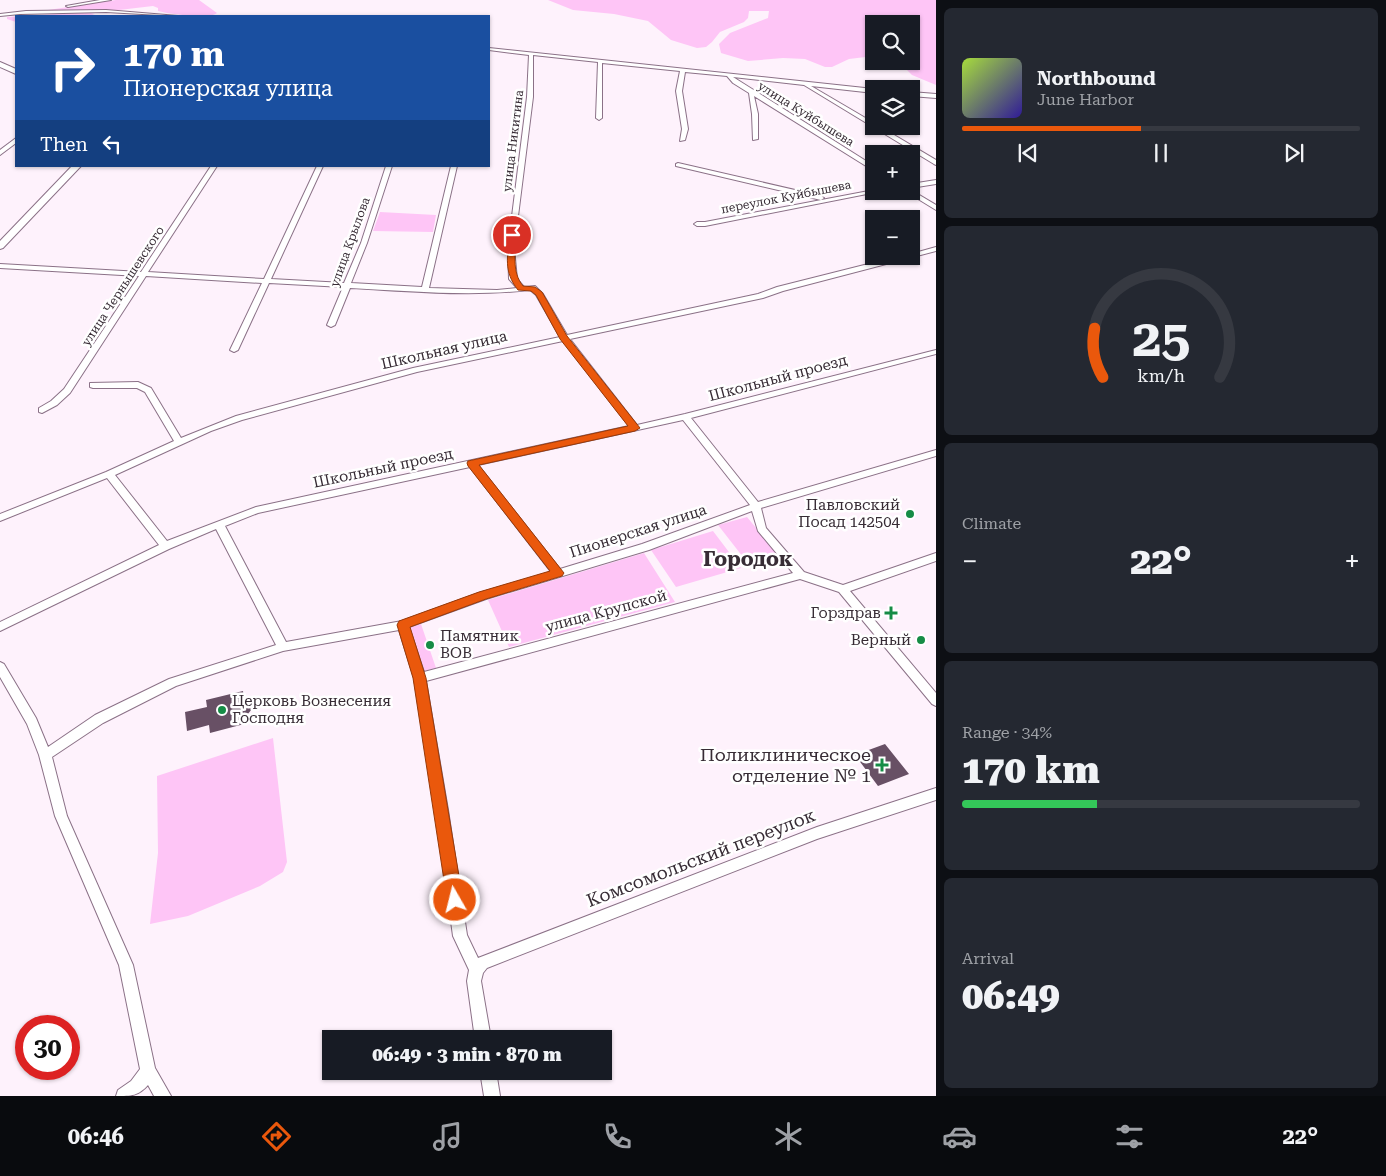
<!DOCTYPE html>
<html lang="en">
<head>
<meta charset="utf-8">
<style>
  :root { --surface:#171b24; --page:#242831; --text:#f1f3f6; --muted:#9ea1a6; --line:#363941; --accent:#ea580c }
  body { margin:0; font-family:"Roboto Serif",serif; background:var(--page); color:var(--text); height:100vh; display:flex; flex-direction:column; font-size:19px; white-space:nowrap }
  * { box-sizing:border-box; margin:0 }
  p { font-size:16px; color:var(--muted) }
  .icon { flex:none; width:28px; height:28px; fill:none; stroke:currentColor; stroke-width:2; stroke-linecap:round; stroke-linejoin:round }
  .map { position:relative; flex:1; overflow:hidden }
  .details { display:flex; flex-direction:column; gap:8px; padding:8px; background:#0d0f14; width:450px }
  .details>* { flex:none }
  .guide { position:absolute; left:15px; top:15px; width:475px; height:152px; border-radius:0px; box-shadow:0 1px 4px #0004; background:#1a4fa0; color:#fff; overflow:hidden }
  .tools { position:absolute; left:865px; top:15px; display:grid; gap:10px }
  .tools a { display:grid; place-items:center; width:55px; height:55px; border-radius:0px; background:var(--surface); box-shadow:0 1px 4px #0004; font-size:25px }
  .speed { position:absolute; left:15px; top:1015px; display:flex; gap:10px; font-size:25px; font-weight:700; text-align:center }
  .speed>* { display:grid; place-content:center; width:65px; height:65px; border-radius:50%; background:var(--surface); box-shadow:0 1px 4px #0004; line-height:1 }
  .speed .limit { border:8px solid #d22; background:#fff; color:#111 }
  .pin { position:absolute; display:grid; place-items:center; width:42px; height:42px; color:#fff; margin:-21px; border:2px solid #fff; border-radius:50%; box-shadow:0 1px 5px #0007 }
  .me { position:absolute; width:55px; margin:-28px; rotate:352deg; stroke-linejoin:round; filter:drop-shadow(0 0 4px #0008) }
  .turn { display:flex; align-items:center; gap:18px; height:105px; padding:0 25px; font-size:22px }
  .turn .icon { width:65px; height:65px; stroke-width:2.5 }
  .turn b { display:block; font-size:35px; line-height:42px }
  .then { display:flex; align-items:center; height:48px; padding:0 25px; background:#0003; gap:10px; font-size:19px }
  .big { font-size:38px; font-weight:800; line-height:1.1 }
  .details .widget { flex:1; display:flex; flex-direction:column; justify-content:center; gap:8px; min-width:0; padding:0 18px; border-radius:8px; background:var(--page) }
  .details .dial { align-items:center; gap:0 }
  .dial svg { height:130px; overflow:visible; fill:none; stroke:var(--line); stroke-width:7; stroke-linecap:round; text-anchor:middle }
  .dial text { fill:var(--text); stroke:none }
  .song { display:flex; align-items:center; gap:15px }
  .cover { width:60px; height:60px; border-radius:8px; background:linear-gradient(135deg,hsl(80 70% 55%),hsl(250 70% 35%)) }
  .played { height:5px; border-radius:2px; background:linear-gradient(90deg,var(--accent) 45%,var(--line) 45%) }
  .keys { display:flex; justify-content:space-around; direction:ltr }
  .heat { display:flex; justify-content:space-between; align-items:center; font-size:28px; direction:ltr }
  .charge { height:8px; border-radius:4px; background:linear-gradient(90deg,#34c759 34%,var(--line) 0) }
  .trip { position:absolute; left:322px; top:1030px; width:290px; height:50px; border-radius:0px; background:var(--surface); box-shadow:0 1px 4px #0004; font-weight:800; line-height:50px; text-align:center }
  .tab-bar { display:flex; height:80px; justify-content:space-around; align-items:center; background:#090b0e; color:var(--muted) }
  .tab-bar .icon { width:35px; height:35px }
  .tab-bar .selected { color:var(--accent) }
  .tab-bar b { font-size:22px; color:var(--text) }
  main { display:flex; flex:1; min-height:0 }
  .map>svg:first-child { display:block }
</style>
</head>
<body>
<main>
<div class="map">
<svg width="936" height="1096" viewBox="0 0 936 1096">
  <rect width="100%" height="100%" fill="#fef2fc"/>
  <path fill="#fec5f6" d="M116,0H199L217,13C209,20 170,14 158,11V8L153,6L119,10H48Z
    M548,0H936V85L912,75L898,61H911V24H874V56L849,59L832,67H825L805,59L783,58L748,61L721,53L719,44L730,33L768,18L769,11H749L748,18L744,22L720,32L712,42L706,47L697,48L671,40L648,21L614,14L573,10Z
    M86,12L95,14L89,16H16V22L7,19V17Z
    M380,212L436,215L433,232L373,231Z
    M747,517L780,557L750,566L718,525Z
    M713,531L741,568L676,587L651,550Z
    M644,553L675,602L509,647L488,600Z
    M421,624L436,668L424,671L410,627Z
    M273,738L287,862L283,872L260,886L188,916L150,924L158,853L157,776Z"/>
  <path fill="#685065" d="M243,691L244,699L251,702L252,705V709L247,715L248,723L210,733L209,725L187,731L185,712L207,707L206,700Z
    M885,744L909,774L878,786L855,755Z"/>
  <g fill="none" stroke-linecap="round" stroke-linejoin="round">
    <g stroke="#8b7187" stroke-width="2">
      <path id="minor" d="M100,0H111L68,7L66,6Z
        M106,10L178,16L106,12L20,14L0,16V14L26,11Z
        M489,48L874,89V93L811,86L874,123V126H879L936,160V165L934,164L804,85L733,77L874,166V171L754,96L758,114V139L753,140L752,114L749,93L733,83L727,76L685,72L682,91L688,129L685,140L680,141L682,129L676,91L680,71L602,63V118L599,120L596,118L598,62L533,55V97L514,248L517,279L524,287L535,286L543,294L567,335L758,294L777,287L900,256H911V254L936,247V251L783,291L763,298L570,339L637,425L685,414L936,350V354L691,418L758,502L936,450V456L761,508L766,528L804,572L843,585L936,553V561L850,591L936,693V706L932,704L839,592L800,579L426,681L448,810L467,935L478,958L817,827L936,788V800L817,839L487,968L483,973L481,981L491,1039H475L467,981L469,970L453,936L436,810L414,678L399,630L283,651L176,686L103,723L52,757L67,816L133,965L155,1068L171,1096H154L148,1085C138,1096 132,1096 116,1096L118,1090L131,1081L140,1069L119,965L55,816L39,755L27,724L0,677V662L4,664L36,718L48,747L95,715L169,679L276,645L216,529L169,549L0,631V622L159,545L107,478L0,521V514L106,472L174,441L145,392L137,388H93L90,387V383L138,382L151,388L181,438L236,416L413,368L560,337L536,295L530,290C470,297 410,291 350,288L335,325L331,327L327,325L343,287L269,283L238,350L234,352L230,350L262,283L146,276L70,393L57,405L42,413L39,412V408L51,401L64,389L139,276L0,268V264L141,272L211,166H217L148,272L264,279L317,166H323L271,279L344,283L361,243L386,166H392L367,243L351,283L422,287L451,166H457L429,288L497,290L517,288L509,279L508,248L527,97L529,55L489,50ZM563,341L629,426L256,507L167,541L115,475L211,431L242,420L417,372ZM683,420L750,505L642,544L560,569L478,465ZM470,467L551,572L479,593L402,621L286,642L225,526L258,513ZM752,511L758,531L793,573L424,672L409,627L486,599L649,550Z
        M911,92L936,94V98L911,96Z
        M16,138V143L0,155V150Z
        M678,163L821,196L824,198L821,200L676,166V164Z
        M936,180V184L911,188V184Z
        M874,190L882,191L705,226H697L694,224L697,222H705Z
        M911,190L936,205V210L905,191Z
        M480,1071H496L500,1096H484Z"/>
    </g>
    <g stroke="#8b7187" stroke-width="2">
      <path id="major" d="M0,62L16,69V74L0,67Z
        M72,166H81L3,248L0,249V241Z"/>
    </g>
    <use href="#minor" fill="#fff" fill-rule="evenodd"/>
    <use href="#major" fill="#fff" fill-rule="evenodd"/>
  </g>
  <path fill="#ea580c" stroke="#983908" d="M512,232L516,235C516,253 511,271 523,286L535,287L542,292L567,336L640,428L635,431L479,465L564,573L562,576L486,599L410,627L426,678L463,900L461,906L455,908L450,906L447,900L413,678L397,625L399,621L479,592L550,571L468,466L467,463L468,461L628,426L560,339L536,295L531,291L518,290C503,271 508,257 509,235Z"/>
  <g fill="#168c46" stroke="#fff" stroke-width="2">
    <circle cx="910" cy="514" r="5"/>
    <path d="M888.5 605.5h5v5h5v5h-5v5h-5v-5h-5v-5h5z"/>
    <circle cx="921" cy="640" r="5"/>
    <circle cx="430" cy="645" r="5"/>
    <circle cx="222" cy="710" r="5"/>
    <path d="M879.5 757.5h5v5h5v5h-5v5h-5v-5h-5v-5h5z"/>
  </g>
  <g text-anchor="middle" stroke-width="5" stroke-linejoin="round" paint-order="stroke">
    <g font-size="12" fill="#372c35" stroke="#fff">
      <text transform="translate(806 114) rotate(32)" y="4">улица Куйбышева</text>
      <text transform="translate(513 141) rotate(-83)" y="4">улица Никитина</text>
      <text transform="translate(786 197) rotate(-11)" y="4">переулок Куйбышева</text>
      <text transform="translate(350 242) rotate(-70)" y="4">улица Крылова</text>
      <text transform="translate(123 286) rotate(-57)" y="4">улица Чернышевского</text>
    </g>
    <g font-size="15" fill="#372c35" stroke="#fff">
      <text transform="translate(444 350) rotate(-13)" y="5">Школьная улица</text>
      <text transform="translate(778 378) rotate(-15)" y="5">Школьный проезд</text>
      <text transform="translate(383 468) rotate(-12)" y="5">Школьный проезд</text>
      <text transform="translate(638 531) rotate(-18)" y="5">Пионерская улица</text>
      <text transform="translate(606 611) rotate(-15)" y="5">улица Крупской</text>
    </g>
    <g font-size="15" fill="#372c35" stroke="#fff" text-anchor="end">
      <text x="900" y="510">Павловский<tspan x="900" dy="17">Посад 142504</tspan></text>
      <text x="881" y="618">Горздрав</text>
      <text x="440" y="641" text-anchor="start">Памятник<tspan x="440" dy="17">ВОВ</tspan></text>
      <text x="911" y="645">Верный</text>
      <text x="232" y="706" text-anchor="start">Церковь Вознесения<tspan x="232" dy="17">Господня</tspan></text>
    </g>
    <g font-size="18" fill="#372c35" stroke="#fff" text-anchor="end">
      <text x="871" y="761">Поликлиническое<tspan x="871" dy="21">отделение № 1</tspan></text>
    </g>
    <g font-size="18" fill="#372c35" stroke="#fff">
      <text transform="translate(701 858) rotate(-21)" y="6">Комсомольский переулок</text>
    </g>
    <g font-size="20" font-weight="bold" fill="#372c35" stroke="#fff">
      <text x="748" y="566">Городок</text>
    </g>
  </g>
</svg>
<div class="tools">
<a><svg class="icon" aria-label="search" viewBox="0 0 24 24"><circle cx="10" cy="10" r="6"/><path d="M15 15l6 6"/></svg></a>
<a><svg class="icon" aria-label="layers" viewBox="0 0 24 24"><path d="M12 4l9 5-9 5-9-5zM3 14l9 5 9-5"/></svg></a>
<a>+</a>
<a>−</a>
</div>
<div class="speed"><div class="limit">30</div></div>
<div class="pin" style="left:512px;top:235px;background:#d93025"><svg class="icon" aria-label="arrive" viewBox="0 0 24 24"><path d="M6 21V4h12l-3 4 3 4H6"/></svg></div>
<svg class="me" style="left:455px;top:900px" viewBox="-20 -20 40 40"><circle r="17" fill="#ea580c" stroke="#fff" stroke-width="3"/><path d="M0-11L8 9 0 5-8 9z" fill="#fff"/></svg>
<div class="trip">06:49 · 3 min · 870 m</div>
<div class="guide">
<div class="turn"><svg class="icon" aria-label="right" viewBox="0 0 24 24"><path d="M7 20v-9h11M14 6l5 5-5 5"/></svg><div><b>170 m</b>Пионерская улица</div></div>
<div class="then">Then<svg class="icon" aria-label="left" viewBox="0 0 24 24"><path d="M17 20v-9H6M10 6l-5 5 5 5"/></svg></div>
</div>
</div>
<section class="details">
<div class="widget">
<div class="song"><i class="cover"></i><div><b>Northbound</b><p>June Harbor</p></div></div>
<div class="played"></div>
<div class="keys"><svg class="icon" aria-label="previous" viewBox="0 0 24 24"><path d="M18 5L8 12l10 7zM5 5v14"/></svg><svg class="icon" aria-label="pause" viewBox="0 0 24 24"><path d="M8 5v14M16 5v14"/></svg><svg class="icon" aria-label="next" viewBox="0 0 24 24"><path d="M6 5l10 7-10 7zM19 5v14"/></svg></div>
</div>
<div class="widget dial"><svg viewBox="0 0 100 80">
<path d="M14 69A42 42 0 1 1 86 69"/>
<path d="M14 69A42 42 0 0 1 9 39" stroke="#ea580c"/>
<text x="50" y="56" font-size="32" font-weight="700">25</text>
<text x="50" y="72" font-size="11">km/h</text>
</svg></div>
<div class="widget"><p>Climate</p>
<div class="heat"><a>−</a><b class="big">22°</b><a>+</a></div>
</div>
<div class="widget"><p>Range · 34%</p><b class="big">170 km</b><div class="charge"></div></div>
<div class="widget"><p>Arrival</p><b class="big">06:49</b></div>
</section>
</main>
<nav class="tab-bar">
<b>06:46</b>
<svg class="icon selected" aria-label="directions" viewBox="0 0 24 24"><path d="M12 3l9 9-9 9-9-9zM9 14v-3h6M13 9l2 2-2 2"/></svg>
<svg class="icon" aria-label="music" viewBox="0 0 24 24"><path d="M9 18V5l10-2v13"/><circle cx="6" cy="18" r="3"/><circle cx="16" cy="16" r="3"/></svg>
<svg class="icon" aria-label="phone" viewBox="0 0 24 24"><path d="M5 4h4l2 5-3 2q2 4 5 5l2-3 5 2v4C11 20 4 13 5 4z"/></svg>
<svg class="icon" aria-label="climate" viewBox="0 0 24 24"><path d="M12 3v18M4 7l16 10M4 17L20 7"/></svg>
<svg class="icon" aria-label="car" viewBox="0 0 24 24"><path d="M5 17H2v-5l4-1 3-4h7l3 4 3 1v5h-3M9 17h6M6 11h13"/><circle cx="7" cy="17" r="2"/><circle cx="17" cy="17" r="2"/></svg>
<svg class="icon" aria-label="filters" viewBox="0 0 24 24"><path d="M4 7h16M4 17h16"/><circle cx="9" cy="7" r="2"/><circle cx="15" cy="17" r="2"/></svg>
<b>22°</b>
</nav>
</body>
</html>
